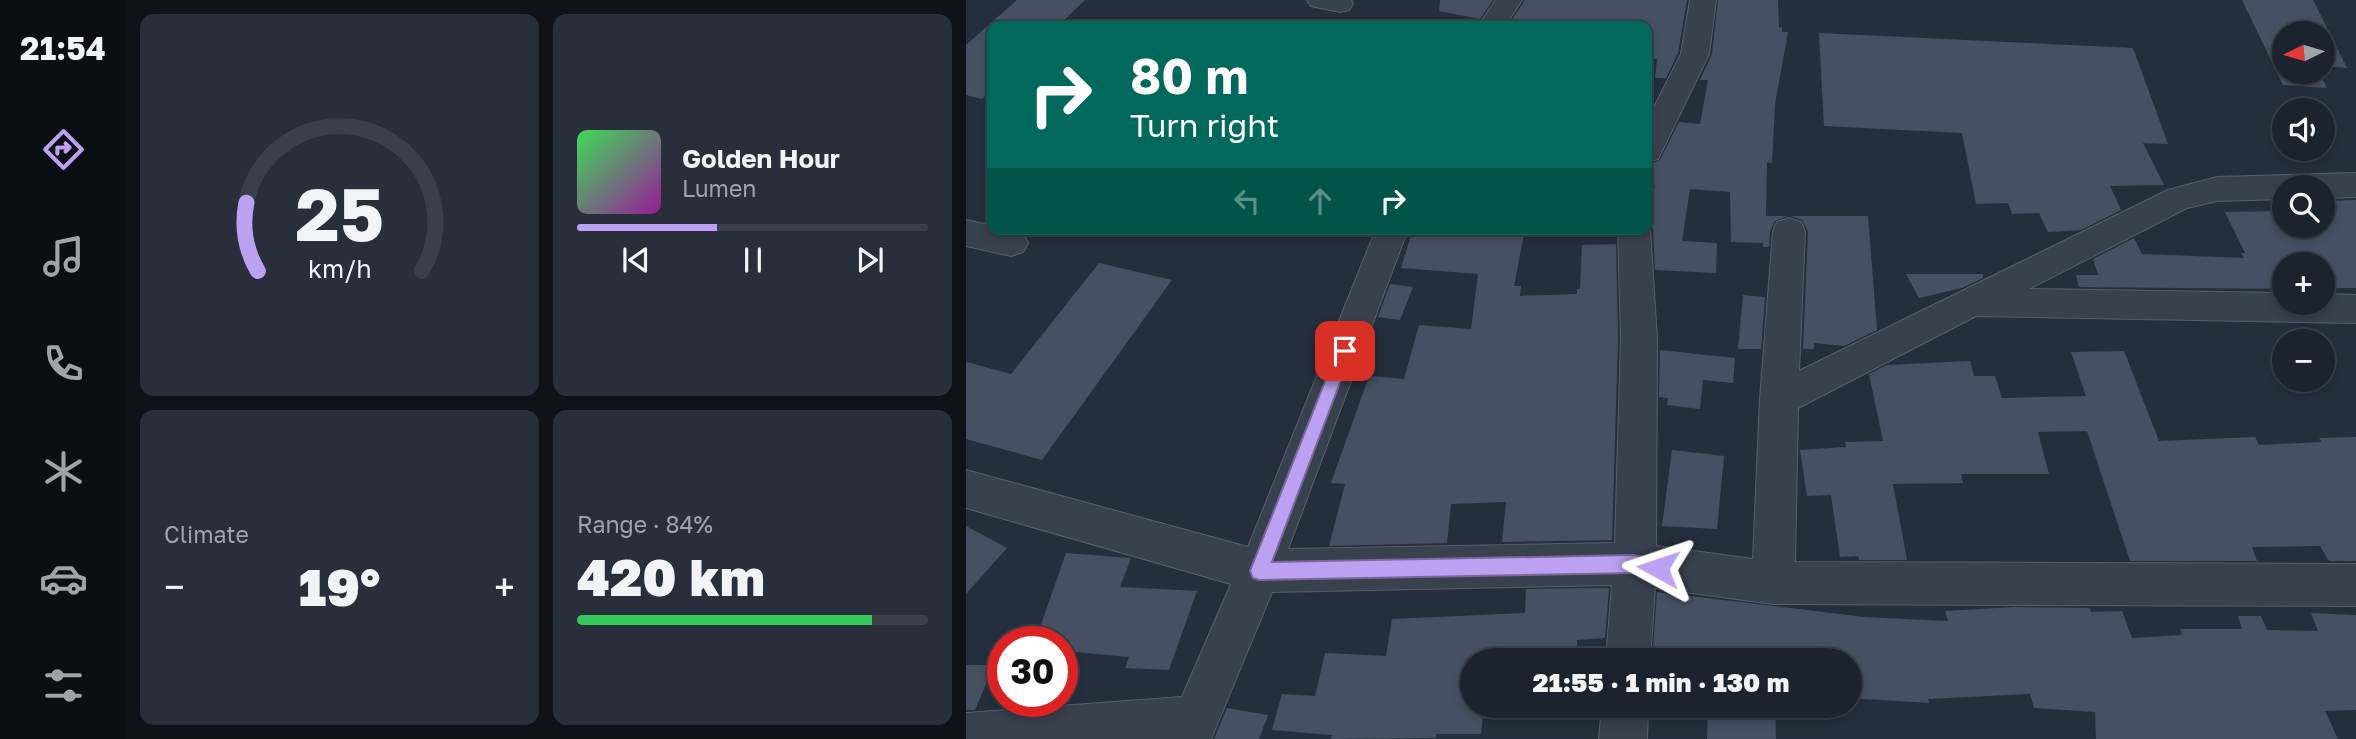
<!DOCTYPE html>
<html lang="en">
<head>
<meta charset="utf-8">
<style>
  :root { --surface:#1b232e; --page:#282f3a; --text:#f1f3f6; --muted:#a0a4aa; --line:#39404a; --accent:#bca0f2 }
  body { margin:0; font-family:"Golos Text",sans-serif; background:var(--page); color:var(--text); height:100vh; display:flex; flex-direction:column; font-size:26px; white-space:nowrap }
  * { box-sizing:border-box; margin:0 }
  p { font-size:23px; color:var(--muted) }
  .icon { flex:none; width:38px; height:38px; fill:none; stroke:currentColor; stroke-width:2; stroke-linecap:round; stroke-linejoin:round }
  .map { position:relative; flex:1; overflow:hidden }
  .panel { display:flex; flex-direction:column; gap:14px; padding:14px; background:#0f1319; width:840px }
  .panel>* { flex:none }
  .top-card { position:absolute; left:21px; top:21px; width:665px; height:214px; border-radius:14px; box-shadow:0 4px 10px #0003,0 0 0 2px var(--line); background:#00695c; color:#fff; overflow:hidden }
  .needle { width:46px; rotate:265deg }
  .controls { position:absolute; left:1306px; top:21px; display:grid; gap:14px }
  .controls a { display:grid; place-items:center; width:63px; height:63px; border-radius:50%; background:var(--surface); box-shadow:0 4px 10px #0003,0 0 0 2px var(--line); font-size:35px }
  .speed { position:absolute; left:21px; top:626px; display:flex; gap:14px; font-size:35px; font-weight:700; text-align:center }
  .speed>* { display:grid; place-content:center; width:91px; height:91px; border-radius:50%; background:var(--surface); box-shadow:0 4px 10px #0003,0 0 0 2px var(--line); line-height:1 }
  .speed .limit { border:10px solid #d22; background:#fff; color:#111 }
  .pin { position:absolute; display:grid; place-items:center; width:60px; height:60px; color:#fff; margin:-30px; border-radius:14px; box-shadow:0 4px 10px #0006 }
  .me { position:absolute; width:77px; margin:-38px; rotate:275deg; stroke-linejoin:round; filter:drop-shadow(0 0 5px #0008) }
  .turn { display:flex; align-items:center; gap:24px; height:147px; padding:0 28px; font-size:32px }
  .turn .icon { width:91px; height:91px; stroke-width:2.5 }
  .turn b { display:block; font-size:49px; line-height:60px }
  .lanes { display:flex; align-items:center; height:66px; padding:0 28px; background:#0003; justify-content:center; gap:35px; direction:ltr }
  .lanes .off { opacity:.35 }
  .big { font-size:52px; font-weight:800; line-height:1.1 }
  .panel .tile { flex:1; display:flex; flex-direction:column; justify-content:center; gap:10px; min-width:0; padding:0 24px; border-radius:14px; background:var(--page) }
  .panel .dial { align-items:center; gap:0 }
  .dial svg { height:182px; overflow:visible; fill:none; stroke:var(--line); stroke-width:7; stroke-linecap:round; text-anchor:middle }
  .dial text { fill:var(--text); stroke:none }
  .song { display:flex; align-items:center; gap:21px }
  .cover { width:84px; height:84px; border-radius:10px; background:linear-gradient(135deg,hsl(130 70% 55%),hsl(300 70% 35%)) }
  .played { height:7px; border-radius:4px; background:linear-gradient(90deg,var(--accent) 40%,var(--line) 40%) }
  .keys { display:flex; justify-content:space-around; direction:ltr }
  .heat { display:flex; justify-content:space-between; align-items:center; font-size:38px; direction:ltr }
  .charge { height:10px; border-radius:5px; background:linear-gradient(90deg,#34c759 84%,var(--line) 0) }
  .panel .tiles { flex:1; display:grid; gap:14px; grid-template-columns:repeat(2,1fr) }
  .trip { position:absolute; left:494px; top:648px; width:402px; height:70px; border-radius:35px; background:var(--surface); box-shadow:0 4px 10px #0003,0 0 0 2px var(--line); font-weight:800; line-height:70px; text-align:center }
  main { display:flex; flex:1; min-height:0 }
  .tab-bar { display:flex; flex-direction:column; width:126px; justify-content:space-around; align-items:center; background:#0b0e12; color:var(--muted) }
  .tab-bar .icon { width:49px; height:49px }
  .tab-bar .current { color:var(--accent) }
  .tab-bar b { font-size:32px; color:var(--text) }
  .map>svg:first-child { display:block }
</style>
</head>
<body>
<main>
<nav class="tab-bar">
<b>21:54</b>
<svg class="icon current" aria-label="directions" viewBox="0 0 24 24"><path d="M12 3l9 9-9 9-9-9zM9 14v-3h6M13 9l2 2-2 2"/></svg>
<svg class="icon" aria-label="music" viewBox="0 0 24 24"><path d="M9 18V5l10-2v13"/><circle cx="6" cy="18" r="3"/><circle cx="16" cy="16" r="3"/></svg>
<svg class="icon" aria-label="phone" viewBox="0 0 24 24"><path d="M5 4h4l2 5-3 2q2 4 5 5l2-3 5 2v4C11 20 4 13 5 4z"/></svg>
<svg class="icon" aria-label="climate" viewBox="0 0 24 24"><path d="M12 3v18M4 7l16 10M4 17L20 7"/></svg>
<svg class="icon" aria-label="car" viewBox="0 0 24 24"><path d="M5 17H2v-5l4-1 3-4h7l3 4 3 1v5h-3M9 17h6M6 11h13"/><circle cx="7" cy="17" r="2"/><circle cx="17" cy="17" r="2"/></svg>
<svg class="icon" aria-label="filters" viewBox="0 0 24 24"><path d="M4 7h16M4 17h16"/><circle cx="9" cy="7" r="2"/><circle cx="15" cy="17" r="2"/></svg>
</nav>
<section class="panel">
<div class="tiles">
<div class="tile dial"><svg viewBox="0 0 100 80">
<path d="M14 69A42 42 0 1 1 86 69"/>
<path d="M14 69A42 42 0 0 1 9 39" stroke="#bca0f2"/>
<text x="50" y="56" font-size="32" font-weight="700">25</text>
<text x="50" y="72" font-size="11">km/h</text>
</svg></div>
<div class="tile">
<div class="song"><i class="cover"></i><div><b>Golden Hour</b><p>Lumen</p></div></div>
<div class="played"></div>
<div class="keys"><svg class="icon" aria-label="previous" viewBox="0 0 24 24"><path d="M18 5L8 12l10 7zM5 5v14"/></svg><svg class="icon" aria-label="pause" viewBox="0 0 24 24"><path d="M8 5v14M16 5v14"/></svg><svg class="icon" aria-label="next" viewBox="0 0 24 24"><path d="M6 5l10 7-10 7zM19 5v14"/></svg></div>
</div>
<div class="tile"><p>Climate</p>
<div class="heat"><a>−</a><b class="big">19°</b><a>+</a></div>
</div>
<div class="tile"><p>Range · 84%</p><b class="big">420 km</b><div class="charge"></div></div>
</div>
</section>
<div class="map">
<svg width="1390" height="739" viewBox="0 0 1390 739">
  <rect width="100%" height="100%" fill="#242f3e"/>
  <path fill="#455162" d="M51,0H119L92,26H26V89L16,99L0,95V45Z
    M474,0H527L514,19L473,11Z
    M559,0H721L712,53L700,78H689L691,59H681V26L543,24Z
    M752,0H812L813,27L816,28V32H822L809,104L806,163L801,162L800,216H821L809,221L804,231L803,247H797V243L765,242L764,192L724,189L716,241L751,243L750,273L689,270L687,229L682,220L689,185L682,184L686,163L694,160L713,122L734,124L742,80H734L746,54Z
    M1276,0H1347L1381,68L1356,66V33H1318V72H1353L1361,88L1317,85Z
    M853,33L1167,48L1202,144L1177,143L1198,185L1144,186L1155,210L1115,230L1082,232L1073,213L1046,214L1042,203L1010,204L996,133L858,126Z
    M1390,200V288H1356V264H1318V289L1113,287L1110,275H1132L1127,259L1168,238L1176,254L1278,258L1275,253H1279L1259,212L1317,211L1313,202H1318V226H1356V201Z
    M825,216H902L911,330L878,346L848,343V349H837L842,231L836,220Z
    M447,229H559L548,286H555L554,296L611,294V289H614L616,245L650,244L652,339L646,540L536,542L540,502L485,504L481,543L363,546L379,484L365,483L403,376L438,379L453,325L505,329L512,274L435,268Z
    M133,263L206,280L76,460L0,439V362L45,374Z
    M940,274H1017V278L996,288L953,298Z
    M424,284L447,287L434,320L412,317Z
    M777,295L799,297L795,349H772Z
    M694,350L769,358L767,383L737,380L734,409L701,405L702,398L693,397Z
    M1158,351L1193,441L1289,437L1293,445L1356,442L1353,438L1390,437V561H1363L1354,546L1286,547L1291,561H1164L1121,431L1072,432L1083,474H995L997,483L927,484L941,560H893L892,556L874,557L865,495L841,496L834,450L880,447L879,442L917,441L903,374L921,365L1004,361L1008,376H1029L1036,398L1120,396L1105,352Z
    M706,450L758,456L751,529L696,526Z
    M0,526L41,548L0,594Z
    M100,553L165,558L154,587L231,591L203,670L159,668L163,657L99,651L103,642H69Z
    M643,588L639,638L611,640V656L506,660V705H518L515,734H470V738L365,739L366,735L306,730L316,694L349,696L359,653L420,656L426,619L559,613L560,589Z
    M691,592L898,617L982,621L979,611L1048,607L1124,608L1125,612L1156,611L1166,638L1216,635L1214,629H1276L1272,616H1295L1301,630L1352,631L1345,613L1390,615V710L1359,711L1372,739H1130L1129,712L1068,708L1064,694L962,699L963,703L884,698V660H781L687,649Z
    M0,665H28L9,710H0Z
    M742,705H809L810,739H741Z
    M261,708L302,715L293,739H248Z"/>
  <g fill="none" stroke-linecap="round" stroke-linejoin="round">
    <g stroke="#565f6c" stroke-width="2">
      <path id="minor" d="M341,0H385L387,4L383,10L374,12L345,6Z
        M530,0H556L539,26H512Z
        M724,0H750L743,54L696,151L692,159L681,162V121L715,54Z
        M1390,173V197L1356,198V187H1318V199L1251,201L1221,208L1063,289L1318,293V303H1356V294L1390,295V323L1010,316L832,408L829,562L1390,564V606L807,604L689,588L684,660H640L646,585L306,592L245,739H0V713L216,697L265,584L0,508V470L282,547L410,229H442L322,549L649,543L655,339L652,229H681V222L684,229L691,339L690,546L787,559L794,399L807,231L811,222L823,218L835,222L839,231L833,371L1202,190L1251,177Z
        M0,220L26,226V229H41L57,234L62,243L57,252L45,256L0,246Z
        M636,705H682L681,739H633Z"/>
    </g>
    <use href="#minor" fill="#38414e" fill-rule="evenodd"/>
  </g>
  <path fill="#bca0f2" stroke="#7a689d" stroke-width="2" d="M379,345L384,346L386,351L306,562L668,555L698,561L701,568L698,574L692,577L668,573L293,580L287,578L284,571L371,351L373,346Z"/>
</svg>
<div class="controls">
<a><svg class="needle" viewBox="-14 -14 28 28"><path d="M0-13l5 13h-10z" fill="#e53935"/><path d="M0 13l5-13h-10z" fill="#a0a4aa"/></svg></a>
<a><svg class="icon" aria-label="sound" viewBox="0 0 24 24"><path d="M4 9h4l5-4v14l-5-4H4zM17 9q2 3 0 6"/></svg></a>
<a><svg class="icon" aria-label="search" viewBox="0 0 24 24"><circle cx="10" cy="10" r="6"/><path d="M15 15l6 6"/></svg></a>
<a>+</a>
<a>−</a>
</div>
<div class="speed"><div class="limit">30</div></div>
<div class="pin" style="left:379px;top:351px;background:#d93025"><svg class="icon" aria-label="arrive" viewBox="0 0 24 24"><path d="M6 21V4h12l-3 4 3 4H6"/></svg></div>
<svg class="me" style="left:692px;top:568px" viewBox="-20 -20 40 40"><path d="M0-17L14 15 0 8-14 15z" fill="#bca0f2" stroke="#fff" stroke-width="4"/></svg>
<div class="trip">21:55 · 1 min · 130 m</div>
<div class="top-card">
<div class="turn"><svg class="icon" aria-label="right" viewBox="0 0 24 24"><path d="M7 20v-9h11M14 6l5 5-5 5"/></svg><div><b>80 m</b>Turn right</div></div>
<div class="lanes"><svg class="icon off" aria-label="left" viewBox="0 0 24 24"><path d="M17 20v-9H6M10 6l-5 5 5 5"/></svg><svg class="icon off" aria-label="ahead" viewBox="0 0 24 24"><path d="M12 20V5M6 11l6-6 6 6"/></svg><svg class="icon" aria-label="right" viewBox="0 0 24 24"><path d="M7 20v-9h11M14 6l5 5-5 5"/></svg></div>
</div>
</div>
</main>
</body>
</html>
